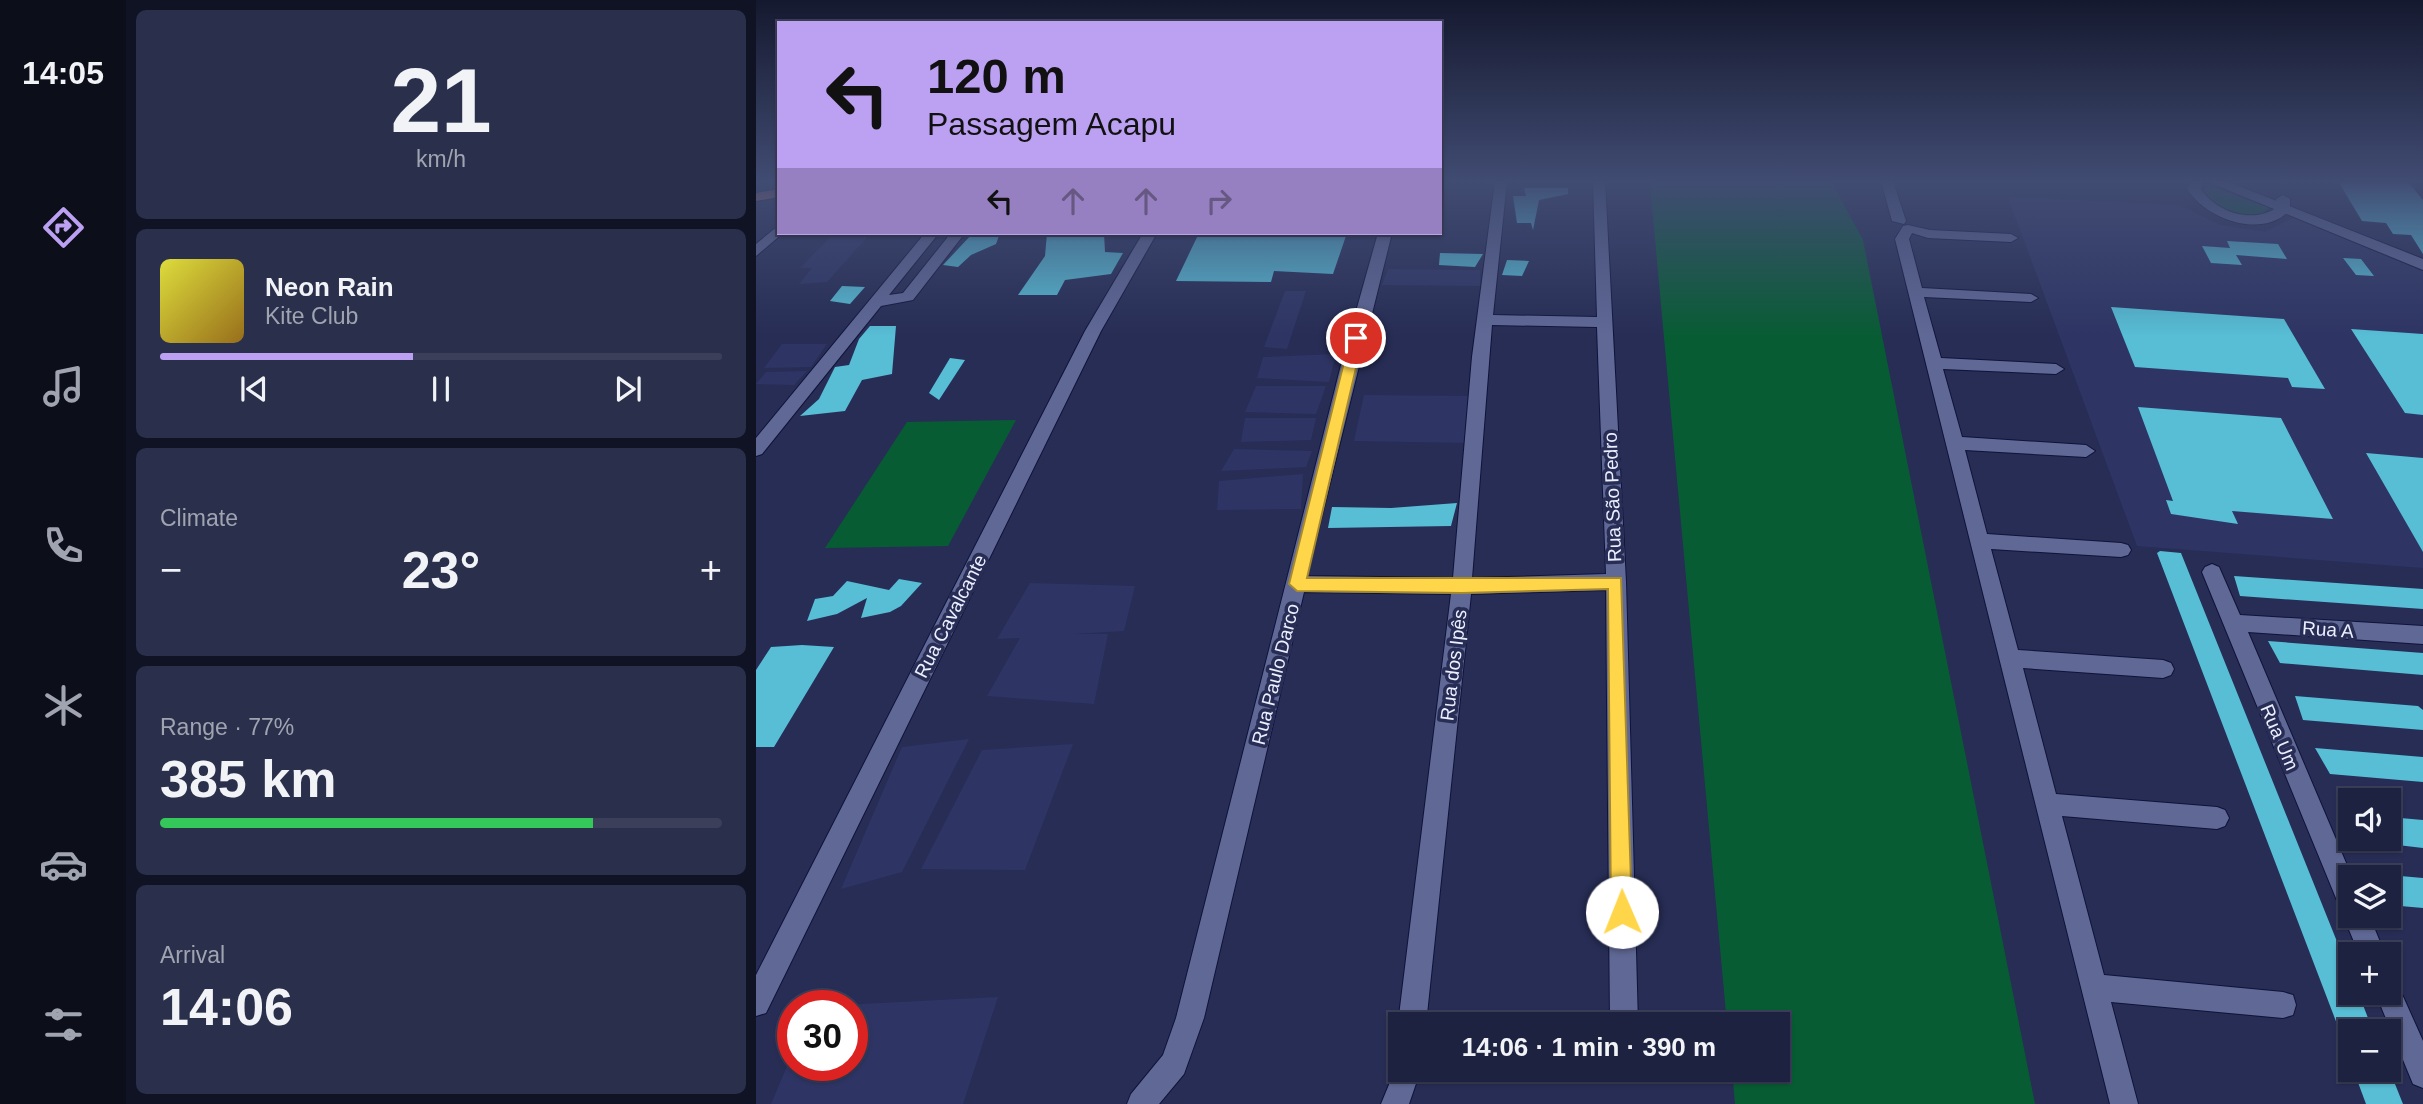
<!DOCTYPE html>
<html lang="en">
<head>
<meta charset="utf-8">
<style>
  :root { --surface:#1d2240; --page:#2a2f4b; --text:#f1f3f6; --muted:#a0a4b1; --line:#3b3f59; --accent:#bca0f2 }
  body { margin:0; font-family:Arial,sans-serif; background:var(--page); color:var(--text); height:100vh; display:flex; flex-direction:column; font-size:26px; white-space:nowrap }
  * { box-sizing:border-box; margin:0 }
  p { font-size:23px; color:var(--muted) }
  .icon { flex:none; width:38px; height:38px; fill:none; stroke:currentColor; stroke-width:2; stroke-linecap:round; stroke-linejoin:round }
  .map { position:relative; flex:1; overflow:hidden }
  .panel { display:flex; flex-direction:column; gap:10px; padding:10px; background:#101323; width:630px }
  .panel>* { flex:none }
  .top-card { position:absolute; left:21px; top:21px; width:665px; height:214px; border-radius:0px; box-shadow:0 2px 5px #0004,0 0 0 2px var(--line); background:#bca0f2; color:#111; overflow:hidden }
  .controls { position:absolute; left:1582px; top:788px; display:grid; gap:14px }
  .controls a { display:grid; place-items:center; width:63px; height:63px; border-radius:0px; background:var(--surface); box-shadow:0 2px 5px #0004,0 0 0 2px var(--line); font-size:35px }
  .speed { position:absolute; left:21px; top:990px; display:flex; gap:14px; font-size:35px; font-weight:700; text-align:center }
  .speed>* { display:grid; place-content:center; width:91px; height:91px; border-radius:50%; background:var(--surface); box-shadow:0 2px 5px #0004,0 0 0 2px var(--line); line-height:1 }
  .speed .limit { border:10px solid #d22; background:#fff; color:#111 }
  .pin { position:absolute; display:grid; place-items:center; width:60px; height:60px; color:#fff; margin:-30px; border:4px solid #fff; border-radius:50%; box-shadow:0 2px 7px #0007 }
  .me { position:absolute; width:77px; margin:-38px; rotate:359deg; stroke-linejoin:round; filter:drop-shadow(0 0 5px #0008) }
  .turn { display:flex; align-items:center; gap:24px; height:147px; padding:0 35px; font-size:32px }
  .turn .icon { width:91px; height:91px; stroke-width:2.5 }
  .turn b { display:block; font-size:49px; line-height:60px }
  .lanes { display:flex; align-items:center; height:66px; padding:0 35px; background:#0003; justify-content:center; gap:35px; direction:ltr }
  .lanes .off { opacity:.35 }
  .big { font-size:52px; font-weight:600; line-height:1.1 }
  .panel .card { flex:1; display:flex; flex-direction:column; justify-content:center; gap:10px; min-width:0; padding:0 24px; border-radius:10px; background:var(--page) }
  .panel .dial { align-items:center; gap:0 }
  .dial b { font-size:91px; line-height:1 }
  .song { display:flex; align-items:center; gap:21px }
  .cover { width:84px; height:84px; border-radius:10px; background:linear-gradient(135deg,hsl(60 70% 55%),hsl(40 70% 35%)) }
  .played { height:7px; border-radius:4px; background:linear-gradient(90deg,var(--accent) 45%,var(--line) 45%) }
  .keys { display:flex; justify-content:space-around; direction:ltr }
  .heat { display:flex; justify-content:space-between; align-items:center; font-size:38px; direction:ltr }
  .charge { height:10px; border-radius:5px; background:linear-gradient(90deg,#34c759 77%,var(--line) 0) }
  .trip { position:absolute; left:632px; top:1012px; width:402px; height:70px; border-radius:0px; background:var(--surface); box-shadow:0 2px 5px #0004,0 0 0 2px var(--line); font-weight:600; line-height:70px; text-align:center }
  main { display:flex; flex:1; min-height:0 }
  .menu { display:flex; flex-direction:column; width:126px; justify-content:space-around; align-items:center; background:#0c0e1a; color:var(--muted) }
  .menu .icon { width:49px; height:49px }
  .menu .active { color:var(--accent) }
  .menu b { font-size:32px; color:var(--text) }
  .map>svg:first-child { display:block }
</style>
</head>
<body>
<main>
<nav class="menu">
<b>14:05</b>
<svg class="icon active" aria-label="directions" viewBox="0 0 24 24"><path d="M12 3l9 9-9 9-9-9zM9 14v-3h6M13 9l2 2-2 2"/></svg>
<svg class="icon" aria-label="music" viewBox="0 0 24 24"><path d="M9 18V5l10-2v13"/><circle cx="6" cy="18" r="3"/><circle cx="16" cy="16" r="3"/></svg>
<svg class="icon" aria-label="phone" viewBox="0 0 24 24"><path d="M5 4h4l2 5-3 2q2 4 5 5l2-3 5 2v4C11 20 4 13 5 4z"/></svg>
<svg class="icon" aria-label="climate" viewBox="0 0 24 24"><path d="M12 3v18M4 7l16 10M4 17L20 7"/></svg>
<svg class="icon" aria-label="car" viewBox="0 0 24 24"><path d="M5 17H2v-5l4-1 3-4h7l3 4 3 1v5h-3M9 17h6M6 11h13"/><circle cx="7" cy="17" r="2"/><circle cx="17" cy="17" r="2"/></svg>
<svg class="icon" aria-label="filters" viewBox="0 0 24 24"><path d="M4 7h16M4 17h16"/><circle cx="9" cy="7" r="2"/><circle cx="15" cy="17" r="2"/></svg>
</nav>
<section class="panel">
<div class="card dial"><b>21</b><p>km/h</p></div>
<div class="card">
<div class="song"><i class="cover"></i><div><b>Neon Rain</b><p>Kite Club</p></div></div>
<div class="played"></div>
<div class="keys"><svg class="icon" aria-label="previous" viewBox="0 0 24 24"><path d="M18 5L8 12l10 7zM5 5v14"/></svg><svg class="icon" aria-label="pause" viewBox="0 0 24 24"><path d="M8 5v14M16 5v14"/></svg><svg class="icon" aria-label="next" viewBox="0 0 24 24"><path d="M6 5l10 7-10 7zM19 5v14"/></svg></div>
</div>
<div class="card"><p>Climate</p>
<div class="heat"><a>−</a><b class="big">23°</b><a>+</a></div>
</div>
<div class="card"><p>Range · 77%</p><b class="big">385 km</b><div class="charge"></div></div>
<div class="card"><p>Arrival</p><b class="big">14:06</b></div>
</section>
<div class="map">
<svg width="1667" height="1104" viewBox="0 0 1667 1104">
  <rect width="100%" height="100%" fill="#272d55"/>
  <path fill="#2e3564" d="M1252,197L1423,205L1464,225L1509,232L1541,216L1667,271V568L1381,546Z
    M78,233H115L71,282L43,284L56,268H44Z
    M632,269L724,270V286L626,285Z
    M529,291H550L531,349L508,347Z
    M26,344H71L55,367L8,368Z
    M580,354L573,382L501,378L507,357Z
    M51,371L38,385L0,384L10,372Z
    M500,386H570L560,414L489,412Z
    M608,395L714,396L712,443L598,441Z
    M489,418H560L555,440L485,442Z
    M478,449L556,451L550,467L465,471Z
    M547,474L545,509L461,510L463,481Z
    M274,583L379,586L368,631L318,634H352L338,704L231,696L264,638L241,639Z
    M213,739L146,872L85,889L146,747Z
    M317,744L269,870L165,869L226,750Z
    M242,997L207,1104H15L37,1052V1066H96V1006H66Z"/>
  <path fill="#085c34" d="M900,181H1075L1107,240L1279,1104H979L976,1069H1022V1024H971L894,185Z
    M1451,185L1513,208C1494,225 1461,209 1447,192Z
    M260,420L192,546L69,548L151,422Z"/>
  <path fill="#57bed5" d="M1582,181H1651L1667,200V254L1655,235L1637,234L1630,223L1606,221Z
    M768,188H812V194L783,200L777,230L775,223H761L757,196H770Z
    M217,233H244L240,244L215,255L202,267L187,265Z
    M291,233H348L349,252L367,253L355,274L309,280L301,295H262L289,256Z
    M443,233H591L577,274L518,271L515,282L420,281Z
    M1471,241L1522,244L1531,259L1480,255L1486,265L1455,263L1446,246L1474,248Z
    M684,253L727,254L719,267L683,265Z
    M1587,258L1605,259L1618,276L1600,275Z
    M751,260L773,261L766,276L746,275Z
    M86,286L109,287L94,304L74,301Z
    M1355,307L1528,319L1569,389L1536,387L1532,378L1379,367Z
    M114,326H140L136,374L106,380L89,411L44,416L63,399L79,367L93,365L103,339Z
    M1595,329L1667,334V415L1649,413Z
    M194,358L209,360L183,400L173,393Z
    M1382,407L1525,418L1577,519L1476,511L1482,524L1415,514L1410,500L1417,501Z
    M1610,453L1667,458V552Z
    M701,503L695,526L572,528L576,507L635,508Z
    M1404,551L1425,553L1594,974V992H1602L1617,1031H1594V1058L1401,553Z
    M1478,576L1667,589V609L1484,596Z
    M143,579L166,583L145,606L134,612L105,618L111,598L81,614L51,621L59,599L77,596L91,581L133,590Z
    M1512,641L1667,653V675L1524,663Z
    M46,645L78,647L18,747H0V670L15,647Z
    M1539,696L1662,706L1667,710V730L1547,720Z
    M1559,748L1667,757V782L1574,774Z
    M1633,817L1667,820V848L1633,844Z
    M1633,875L1667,878V908L1633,905Z
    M1597,1069H1633L1647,1104H1610Z"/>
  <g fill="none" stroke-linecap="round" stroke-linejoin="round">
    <g stroke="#101339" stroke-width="2">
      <path id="minor" d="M739,181H751L737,315L841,317L837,181H849L870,582L882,1024H854L850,590L715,594L670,1024H644V1028L642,1024L695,594L548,592L448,1018L428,1074L403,1104H371L375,1094L407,1055L420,1018L586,361L622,233H636L551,576L697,578L716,357ZM736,325L841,327L850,574L716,578Z
        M1125,181H1137L1150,221L1148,224L1136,221Z
        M1435,181H1447L1445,189C1460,212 1496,224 1520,208V199L1527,195L1534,199V210C1506,240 1450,219 1431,189Z
        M23,225V233H27L0,256V244Z
        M1152,225L1174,230L1255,234L1262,238L1255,242L1172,238L1156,233L1153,239L1166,288L1275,294L1282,298L1275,302L1168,297L1185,358L1300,364L1308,369L1300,374L1187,369L1206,437L1330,445L1339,451L1330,457L1209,450L1231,534L1365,543L1372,545L1375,550L1372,555L1365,557L1235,549L1262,650L1407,660L1415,663L1418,669L1415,675L1407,678L1267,668L1300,794L1461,807L1469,810L1473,818L1469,826L1461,829L1306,816L1348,975L1527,992L1537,995L1540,1005L1537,1015L1527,1018L1355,1002L1382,1104H1354L1139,239L1147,226Z
        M169,233H183L133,295L147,293L195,233H209L157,300L125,306L6,454L0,456V438Z
        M387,233H401L345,331L10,1013L0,1016V975L329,331Z
        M1456,564L1463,567L1484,615L1667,626V644L1492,632L1596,877L1594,915H1613L1629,954H1603L1446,572L1449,567Z
        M1633,979L1641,983L1667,1041V1088L1657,1084L1619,992H1633Z
        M644,1058V1069H665L653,1104H625Z"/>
    </g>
    <g stroke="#101339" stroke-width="2">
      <path id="secondary" d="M1450,181H1470L1667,259V270Z"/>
    </g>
    <g stroke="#101339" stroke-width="2">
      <path id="trunk" d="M23,189V197L0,201V193Z"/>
    </g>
    <use href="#minor" fill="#606996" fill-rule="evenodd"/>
    <use href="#secondary" fill="#606996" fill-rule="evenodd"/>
    <use href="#trunk" fill="#d87c6c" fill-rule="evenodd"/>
  </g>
  <linearGradient id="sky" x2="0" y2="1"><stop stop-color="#15192f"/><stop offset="0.54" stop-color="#414c73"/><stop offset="1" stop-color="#414c73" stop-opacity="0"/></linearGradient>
  <rect width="1667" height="336" fill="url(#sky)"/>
  <path fill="#ffd54a" stroke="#a68a30" stroke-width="2" d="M600,334L607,338L551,578H865L876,912L873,920L866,923L858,920L855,912L852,589L706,593L541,591L533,584L594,338Z"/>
  <g text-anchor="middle" stroke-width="7" stroke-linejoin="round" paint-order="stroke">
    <g font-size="19" fill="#ebefff" stroke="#272d55">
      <text transform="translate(856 497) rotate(-92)" y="7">Rua São Pedro</text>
      <text transform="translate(194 616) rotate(-63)" y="7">Rua Cavalcante</text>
      <text transform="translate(1572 629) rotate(4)" y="7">Rua A</text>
      <text transform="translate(697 665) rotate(-83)" y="7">Rua dos Ipês</text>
      <text transform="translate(519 674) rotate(-76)" y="7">Rua Paulo Darco</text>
      <text transform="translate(1524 737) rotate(67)" y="7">Rua Um</text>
    </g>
  </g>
</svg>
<div class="controls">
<a><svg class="icon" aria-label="sound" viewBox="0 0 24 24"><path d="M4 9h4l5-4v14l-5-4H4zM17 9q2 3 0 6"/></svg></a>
<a><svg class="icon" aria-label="layers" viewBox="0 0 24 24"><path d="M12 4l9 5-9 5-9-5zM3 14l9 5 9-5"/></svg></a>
<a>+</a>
<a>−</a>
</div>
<div class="speed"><div class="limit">30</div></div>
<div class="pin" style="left:600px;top:338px;background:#d93025"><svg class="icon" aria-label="arrive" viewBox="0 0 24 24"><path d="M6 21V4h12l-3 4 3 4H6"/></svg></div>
<svg class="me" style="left:866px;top:912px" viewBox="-20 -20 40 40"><circle r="19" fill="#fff"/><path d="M0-13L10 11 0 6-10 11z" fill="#ffd54a"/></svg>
<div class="trip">14:06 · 1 min · 390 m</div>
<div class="top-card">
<div class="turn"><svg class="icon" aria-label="left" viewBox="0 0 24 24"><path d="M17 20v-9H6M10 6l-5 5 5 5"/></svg><div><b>120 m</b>Passagem Acapu</div></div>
<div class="lanes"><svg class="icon" aria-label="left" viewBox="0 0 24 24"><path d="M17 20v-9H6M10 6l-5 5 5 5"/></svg><svg class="icon off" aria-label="ahead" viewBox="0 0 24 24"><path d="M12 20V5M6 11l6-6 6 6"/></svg><svg class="icon off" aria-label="ahead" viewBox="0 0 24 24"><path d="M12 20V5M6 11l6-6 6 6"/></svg><svg class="icon off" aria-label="right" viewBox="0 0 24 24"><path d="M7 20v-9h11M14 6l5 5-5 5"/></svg></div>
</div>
</div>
</main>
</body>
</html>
